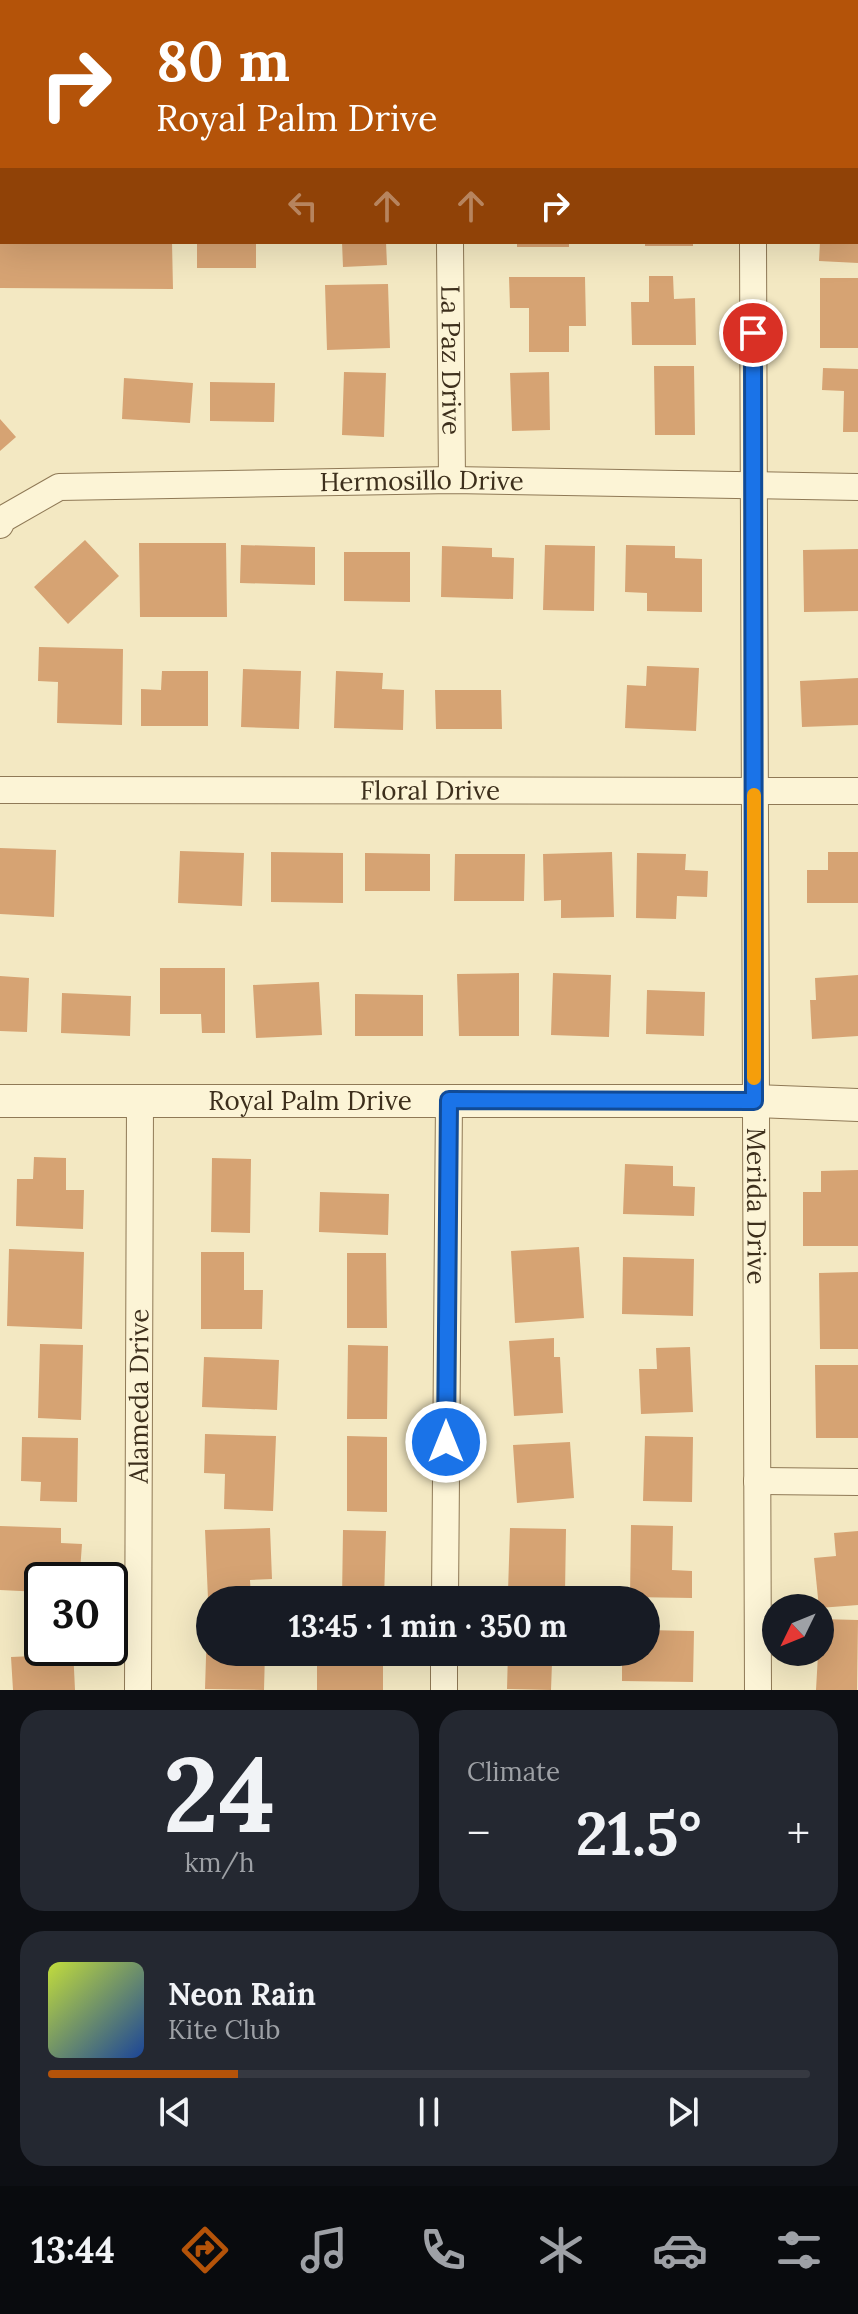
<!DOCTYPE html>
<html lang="en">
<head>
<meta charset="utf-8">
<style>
  :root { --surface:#171b24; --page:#242831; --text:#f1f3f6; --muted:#9ea1a6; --line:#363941; --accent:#b45309 }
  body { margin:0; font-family:Lora,serif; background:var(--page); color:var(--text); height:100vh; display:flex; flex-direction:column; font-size:30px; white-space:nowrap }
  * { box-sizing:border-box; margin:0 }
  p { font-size:26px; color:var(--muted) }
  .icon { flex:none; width:44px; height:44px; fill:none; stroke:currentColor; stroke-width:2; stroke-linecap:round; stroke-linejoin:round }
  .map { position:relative; height:1690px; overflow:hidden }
  .details { display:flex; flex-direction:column; gap:20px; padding:20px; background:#0d0f14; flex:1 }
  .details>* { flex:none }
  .guide { position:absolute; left:0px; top:0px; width:858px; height:244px; box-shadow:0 8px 32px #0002; background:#b45309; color:#fff; overflow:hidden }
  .needle { width:52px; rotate:227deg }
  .buttons { position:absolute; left:762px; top:1594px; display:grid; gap:16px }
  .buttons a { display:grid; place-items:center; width:72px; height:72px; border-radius:50%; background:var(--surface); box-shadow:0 8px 32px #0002; font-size:40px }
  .speed { position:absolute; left:24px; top:1562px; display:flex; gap:16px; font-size:40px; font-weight:700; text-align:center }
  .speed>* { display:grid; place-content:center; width:104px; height:104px; border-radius:50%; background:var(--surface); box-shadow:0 8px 32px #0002; line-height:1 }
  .speed .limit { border:4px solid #111; border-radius:12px; background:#fff; color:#111 }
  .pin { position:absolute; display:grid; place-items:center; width:68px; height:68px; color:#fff; margin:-34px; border:4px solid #fff; border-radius:50%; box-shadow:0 2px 8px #0007 }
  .me { position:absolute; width:88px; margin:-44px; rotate:0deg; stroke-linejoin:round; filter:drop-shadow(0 0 6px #0008) }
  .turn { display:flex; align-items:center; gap:28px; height:168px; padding:0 24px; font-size:36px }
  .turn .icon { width:104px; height:104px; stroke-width:2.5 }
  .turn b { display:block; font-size:56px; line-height:68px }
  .lanes { display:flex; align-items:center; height:76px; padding:0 24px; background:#0003; justify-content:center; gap:40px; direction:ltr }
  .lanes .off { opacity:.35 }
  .big { font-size:60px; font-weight:800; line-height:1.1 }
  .details .widget { flex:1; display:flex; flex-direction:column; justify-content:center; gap:12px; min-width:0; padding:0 28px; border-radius:24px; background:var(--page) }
  .details .dial { align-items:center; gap:0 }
  .dial b { font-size:104px; line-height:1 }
  .song { display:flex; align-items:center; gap:24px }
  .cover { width:96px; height:96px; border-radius:12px; background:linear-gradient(135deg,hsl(70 70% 55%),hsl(220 70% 35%)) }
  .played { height:8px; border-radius:4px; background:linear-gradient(90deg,var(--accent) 25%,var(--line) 25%) }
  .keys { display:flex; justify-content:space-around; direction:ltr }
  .heat { display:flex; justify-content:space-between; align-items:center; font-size:44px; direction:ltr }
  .details .tiles { flex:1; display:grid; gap:20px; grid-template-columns:1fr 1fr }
  .widget:last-child { grid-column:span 2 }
  .trip { position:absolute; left:196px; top:1586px; width:464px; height:80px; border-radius:40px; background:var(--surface); box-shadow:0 8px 32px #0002; font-weight:800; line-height:80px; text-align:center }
  .menu { display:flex; height:128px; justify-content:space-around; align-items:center; background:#090b0e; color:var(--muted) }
  .menu .icon { width:56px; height:56px }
  .menu .on { color:var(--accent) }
  .menu b { font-size:36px; color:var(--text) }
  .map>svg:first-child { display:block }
</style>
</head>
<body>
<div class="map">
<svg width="858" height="1690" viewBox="0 0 858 1690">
  <rect width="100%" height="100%" fill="#f3e8c2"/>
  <path fill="#d6a373" d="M0,242H172L173,289L0,288Z
    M197,242H256V268H197Z
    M342,242H386L387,265L343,267Z
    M517,242H569V247H517Z
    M645,242H693V246H645Z
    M820,242H858V263L819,261Z
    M649,276H673L674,299L695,298L696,345H632L631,302H649Z
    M509,277H585L586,326H569V352H529V308H510Z
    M820,278H858V348H820Z
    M388,284L390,348L327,350L325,285Z
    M654,366H694L695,435H655Z
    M823,368L858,369V432H843L844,391L822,390Z
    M344,372L386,373L384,437L342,435Z
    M549,372L550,430L512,431L510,373Z
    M124,378L193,383L190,423L122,419Z
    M210,382L275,383L274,422L210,421Z
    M0,419L16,437L0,451Z
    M85,540L119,576L68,624L34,587Z
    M139,543H226L227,617H140Z
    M241,545L315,547V585L240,583Z
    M545,545L595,546L594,611L543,610Z
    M626,545L675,546V558L702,559V612L647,611V593L625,592Z
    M442,546L492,548V557L514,558L513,599L441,597Z
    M858,549V611L804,612L803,550Z
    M344,552H410V602L344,601Z
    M39,647L123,649L122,725L57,723L58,682L38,681Z
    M647,666L699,668L696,731L625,728L627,685L646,686Z
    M243,669L301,671L299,729L241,727Z
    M162,671H208V726H141V689L161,690Z
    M336,671L383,673L382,689L404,690L403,730L334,728Z
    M858,678V725L802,727L800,681Z
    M435,690H501L502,729H436Z
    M0,848L56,850L54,917L0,914Z
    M180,851L244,853L242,906L178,903Z
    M271,852L343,853V903L271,902Z
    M612,852L614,917L561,918V900L544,901L543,854Z
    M828,852H858V903H807V870H828Z
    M365,853L430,854V891H365Z
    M637,853L686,854L685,870L708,871L707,897L677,896L676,919L636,918Z
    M455,854H525L524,901H454Z
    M160,968H225V1033H202L201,1014H160Z
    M519,973V1036H459L457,974Z
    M553,973L611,975L609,1037L551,1035Z
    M858,975V1036L812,1039L810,1000H816L815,978Z
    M0,976L29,978L27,1032L0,1031Z
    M319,982L322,1035L256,1038L253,985Z
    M647,990L705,992L704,1036L646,1034Z
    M62,993L131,996L130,1036L61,1033Z
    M355,994L423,995V1036H355Z
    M34,1157L66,1158V1190H84L83,1229L16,1226L17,1179H33Z
    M212,1158L251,1159L250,1233L211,1232Z
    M625,1164L673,1166V1186L695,1187L694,1216L623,1214Z
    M858,1170V1246H803V1192H821V1171Z
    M320,1192L389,1194L388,1235L319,1232Z
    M579,1247L584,1318L515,1323L511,1251Z
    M9,1249L84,1252L82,1329L7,1326Z
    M201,1252H244V1290H263L262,1329H201Z
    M347,1253H386L387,1328H347Z
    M623,1257L694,1259L693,1316L622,1314Z
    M858,1272V1349H820L819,1273Z
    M554,1338V1357H560L563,1413L514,1416L509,1341Z
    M40,1344L83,1345L81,1420L38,1418Z
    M348,1345L388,1346L387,1419H347Z
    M690,1347L693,1412L641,1414L639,1369H657L656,1348Z
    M204,1357L279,1360L277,1410L202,1407Z
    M815,1365H858V1438H816Z
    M205,1434L276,1436L273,1511L224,1509L225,1474L204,1473Z
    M347,1436L387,1437V1512L347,1511Z
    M645,1436L693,1437L692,1502L643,1501Z
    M22,1437L78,1438L77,1502L40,1501L41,1482L21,1481Z
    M570,1442L574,1498L517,1503L513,1445Z
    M631,1525L673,1526L672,1570L692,1571V1598L630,1597Z
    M0,1526L61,1528V1543L82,1544L80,1571H63V1580H42V1592L0,1590Z
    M270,1528L272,1579L250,1580L251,1598L208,1599L205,1530Z
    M510,1528L566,1529L565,1593L508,1592Z
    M343,1530L386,1531L384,1600L342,1599Z
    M858,1531V1605L819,1608L814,1558L836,1556L834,1533Z
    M820,1619L858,1620L857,1690H816Z
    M32,1623H42V1648H73L75,1690H13L11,1657L34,1656Z
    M207,1626H210V1652H265L264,1690L205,1689Z
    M646,1630L694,1631L693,1682L622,1681V1652H646Z
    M317,1652H383V1690H317Z
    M508,1652H571V1663H552L551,1690L507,1689Z"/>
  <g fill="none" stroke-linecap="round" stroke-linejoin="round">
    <g stroke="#8f7956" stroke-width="16">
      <path id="service" d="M147,0V2
        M0,185L2,186"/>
    </g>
    <g stroke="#8f7956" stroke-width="28">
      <g id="minor">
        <path d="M448,0V2"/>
        <path d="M755,2V0"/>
        <path id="s1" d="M450,242L452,480"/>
        <path id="s2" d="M753,242L758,1690"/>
        <path id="s3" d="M0,525L3,519L59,487L452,480L858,487"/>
        <path id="s4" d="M0,790L858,791"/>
        <path d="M757,1481L858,1482"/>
        <path d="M445,1600L449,1100"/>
        <path id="s5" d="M138,1690L140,1102"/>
        <path d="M444,1690V1652"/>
      </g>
    </g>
    <g stroke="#8f7956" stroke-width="34">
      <g id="tertiary">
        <path id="s6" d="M0,1101H754L858,1105"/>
      </g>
    </g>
    <use href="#service" stroke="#fcf4d6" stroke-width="14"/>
    <use href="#minor" stroke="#fcf4d6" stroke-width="26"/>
    <use href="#tertiary" stroke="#fcf4d6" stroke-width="32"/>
  </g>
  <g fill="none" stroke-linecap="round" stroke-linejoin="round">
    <g stroke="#114b97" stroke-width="20">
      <path id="route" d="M446,1442L449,1100L754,1101L753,333"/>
    </g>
    <use href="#route" stroke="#1a73e8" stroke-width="14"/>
    <path stroke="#f59e0b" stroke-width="14" d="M754,795V1078"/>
  </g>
  <g text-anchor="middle" stroke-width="8" stroke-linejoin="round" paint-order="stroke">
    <g font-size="26" fill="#3d2f1c" stroke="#f9f1d2">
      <text dy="9" stroke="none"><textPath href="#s1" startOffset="118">La Paz Drive</textPath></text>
      <text dy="9" stroke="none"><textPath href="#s3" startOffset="434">Hermosillo Drive</textPath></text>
      <text dy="9" stroke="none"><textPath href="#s4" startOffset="430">Floral Drive</textPath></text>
      <text dy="9" stroke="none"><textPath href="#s6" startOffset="310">Royal Palm Drive</textPath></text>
      <text dy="9" stroke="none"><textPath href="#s2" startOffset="964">Merida Drive</textPath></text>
      <text dy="9" stroke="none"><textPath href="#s5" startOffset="294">Alameda Drive</textPath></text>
    </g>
  </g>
</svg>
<div class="buttons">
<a><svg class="needle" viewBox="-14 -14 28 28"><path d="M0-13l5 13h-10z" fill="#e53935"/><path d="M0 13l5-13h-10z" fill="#9ea1a6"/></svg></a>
</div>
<div class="speed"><div class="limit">30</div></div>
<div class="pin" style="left:753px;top:333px;background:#d93025"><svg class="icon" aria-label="arrive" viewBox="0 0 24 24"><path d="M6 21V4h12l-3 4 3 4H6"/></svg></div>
<svg class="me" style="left:446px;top:1442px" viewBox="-20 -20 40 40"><circle r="17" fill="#1a73e8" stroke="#fff" stroke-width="3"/><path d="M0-11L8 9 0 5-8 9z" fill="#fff"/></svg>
<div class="trip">13:45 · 1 min · 350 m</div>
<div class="guide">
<div class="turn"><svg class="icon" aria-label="right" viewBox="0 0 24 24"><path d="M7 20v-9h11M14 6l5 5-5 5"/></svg><div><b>80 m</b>Royal Palm Drive</div></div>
<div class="lanes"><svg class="icon off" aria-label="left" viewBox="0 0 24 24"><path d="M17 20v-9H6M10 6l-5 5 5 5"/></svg><svg class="icon off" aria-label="ahead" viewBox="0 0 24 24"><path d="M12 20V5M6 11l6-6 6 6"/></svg><svg class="icon off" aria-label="ahead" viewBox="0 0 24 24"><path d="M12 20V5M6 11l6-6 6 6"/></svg><svg class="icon" aria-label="right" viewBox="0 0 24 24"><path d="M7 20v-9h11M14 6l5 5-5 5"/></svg></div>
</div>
</div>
<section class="details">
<div class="tiles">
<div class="widget dial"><b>24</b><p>km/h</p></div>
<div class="widget"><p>Climate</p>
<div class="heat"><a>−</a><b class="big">21.5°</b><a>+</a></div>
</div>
<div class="widget">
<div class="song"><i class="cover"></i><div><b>Neon Rain</b><p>Kite Club</p></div></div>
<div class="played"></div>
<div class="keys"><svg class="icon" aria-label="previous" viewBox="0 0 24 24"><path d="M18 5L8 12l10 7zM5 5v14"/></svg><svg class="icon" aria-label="pause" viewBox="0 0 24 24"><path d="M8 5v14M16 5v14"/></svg><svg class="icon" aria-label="next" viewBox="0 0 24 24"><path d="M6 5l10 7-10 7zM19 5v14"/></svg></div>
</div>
</div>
</section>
<nav class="menu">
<b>13:44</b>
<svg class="icon on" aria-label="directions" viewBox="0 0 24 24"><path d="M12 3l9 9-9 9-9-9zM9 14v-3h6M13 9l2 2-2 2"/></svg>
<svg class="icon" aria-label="music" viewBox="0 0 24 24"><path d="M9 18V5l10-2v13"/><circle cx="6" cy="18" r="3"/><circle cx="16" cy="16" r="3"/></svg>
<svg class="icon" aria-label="phone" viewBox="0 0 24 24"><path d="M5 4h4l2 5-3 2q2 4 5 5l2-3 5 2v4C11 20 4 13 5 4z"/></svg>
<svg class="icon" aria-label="climate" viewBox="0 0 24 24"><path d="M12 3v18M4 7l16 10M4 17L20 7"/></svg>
<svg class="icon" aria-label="car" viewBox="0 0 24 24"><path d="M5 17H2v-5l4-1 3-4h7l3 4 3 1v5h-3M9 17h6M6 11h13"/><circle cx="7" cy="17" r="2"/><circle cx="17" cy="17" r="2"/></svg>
<svg class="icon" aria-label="filters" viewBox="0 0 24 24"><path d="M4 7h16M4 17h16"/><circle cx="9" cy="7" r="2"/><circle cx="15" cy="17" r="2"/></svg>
</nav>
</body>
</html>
